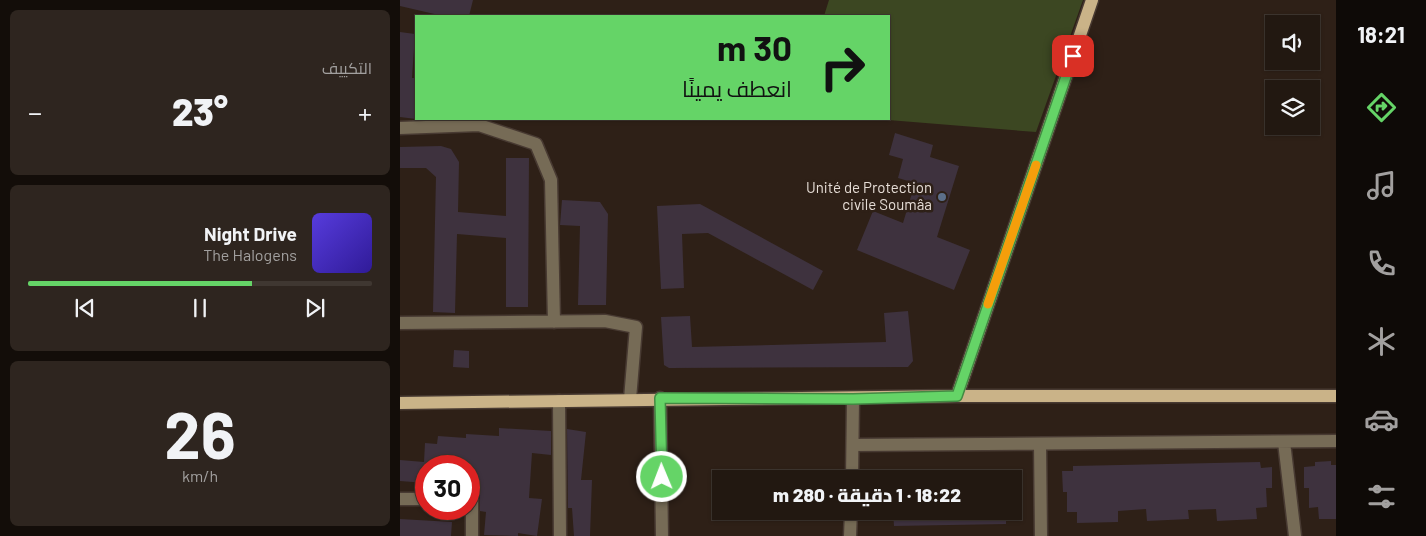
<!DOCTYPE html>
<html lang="ar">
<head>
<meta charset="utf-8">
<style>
  :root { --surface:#221811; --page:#2e251f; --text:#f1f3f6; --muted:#a2a09f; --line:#3f3731; --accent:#65d467 }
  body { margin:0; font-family:Barlow,Cairo,sans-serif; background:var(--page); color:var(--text); direction:rtl; height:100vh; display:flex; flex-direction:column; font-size:19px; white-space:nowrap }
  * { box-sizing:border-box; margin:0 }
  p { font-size:16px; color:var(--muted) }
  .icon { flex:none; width:28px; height:28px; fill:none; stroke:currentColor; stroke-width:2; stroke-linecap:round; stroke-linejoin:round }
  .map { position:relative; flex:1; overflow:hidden; direction:ltr }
  .drawer { display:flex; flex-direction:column; gap:10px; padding:10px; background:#130d09; width:400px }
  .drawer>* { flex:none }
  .banner { position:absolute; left:15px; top:15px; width:475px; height:105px; border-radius:0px; box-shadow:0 1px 4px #0004,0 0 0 1px var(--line); direction:rtl; background:#65d467; color:#111; overflow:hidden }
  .controls { position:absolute; left:865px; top:15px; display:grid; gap:10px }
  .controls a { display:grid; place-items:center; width:55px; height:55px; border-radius:0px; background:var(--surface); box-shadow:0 1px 4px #0004,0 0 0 1px var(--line); font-size:25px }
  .speed { position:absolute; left:15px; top:455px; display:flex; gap:10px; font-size:25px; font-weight:700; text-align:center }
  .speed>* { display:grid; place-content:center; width:65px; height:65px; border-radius:50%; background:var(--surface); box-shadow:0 1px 4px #0004,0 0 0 1px var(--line); line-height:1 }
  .speed .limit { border:8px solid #d22; background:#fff; color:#111 }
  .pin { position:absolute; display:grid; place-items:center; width:42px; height:42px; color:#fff; margin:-21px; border-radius:10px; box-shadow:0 2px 8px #0006 }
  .me { position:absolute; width:55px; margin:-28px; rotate:359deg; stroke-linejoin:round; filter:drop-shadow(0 0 4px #0008) }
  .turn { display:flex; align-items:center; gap:18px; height:105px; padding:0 15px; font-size:22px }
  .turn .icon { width:65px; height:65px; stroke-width:2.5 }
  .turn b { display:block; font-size:35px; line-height:42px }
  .big { font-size:38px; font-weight:800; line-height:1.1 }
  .drawer .widget { flex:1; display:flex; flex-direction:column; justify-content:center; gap:8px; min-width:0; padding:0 18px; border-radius:8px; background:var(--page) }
  .drawer .dial { align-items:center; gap:0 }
  .dial b { font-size:65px; line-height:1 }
  .song { display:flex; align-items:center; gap:15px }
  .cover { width:60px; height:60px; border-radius:8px; background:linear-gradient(135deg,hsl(250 70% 55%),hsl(250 70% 35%)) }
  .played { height:5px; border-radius:2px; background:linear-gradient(90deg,var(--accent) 65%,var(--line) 65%) }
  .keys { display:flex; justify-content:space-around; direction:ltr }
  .heat { display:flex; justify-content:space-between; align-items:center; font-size:28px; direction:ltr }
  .trip { position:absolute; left:312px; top:470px; width:310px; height:50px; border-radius:0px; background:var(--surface); box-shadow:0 1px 4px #0004,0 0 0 1px var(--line); font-weight:800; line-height:50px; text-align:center; direction:rtl }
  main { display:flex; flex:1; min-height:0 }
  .menu { display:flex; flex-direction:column; width:90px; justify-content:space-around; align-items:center; background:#0e0a07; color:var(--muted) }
  .menu .icon { width:35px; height:35px }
  .menu .current { color:var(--accent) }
  .menu b { font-size:22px; color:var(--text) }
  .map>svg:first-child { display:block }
</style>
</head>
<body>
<main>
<nav class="menu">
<b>18:21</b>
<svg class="icon current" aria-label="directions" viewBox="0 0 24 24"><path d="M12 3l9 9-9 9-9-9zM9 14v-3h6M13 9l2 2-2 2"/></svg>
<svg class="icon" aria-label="music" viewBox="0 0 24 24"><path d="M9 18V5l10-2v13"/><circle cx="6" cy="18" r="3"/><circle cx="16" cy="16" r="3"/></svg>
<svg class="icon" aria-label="phone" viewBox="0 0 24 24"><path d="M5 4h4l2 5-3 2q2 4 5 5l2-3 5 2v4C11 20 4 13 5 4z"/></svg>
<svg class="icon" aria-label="climate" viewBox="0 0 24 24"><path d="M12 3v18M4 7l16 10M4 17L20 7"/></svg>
<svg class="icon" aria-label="car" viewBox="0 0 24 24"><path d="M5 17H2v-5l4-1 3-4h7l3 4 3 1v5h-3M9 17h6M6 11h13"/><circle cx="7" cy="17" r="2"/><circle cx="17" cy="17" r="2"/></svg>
<svg class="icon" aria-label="filters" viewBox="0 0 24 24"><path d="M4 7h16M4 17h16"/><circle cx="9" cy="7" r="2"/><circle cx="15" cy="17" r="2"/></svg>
</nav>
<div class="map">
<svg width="936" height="536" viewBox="0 0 936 536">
  <rect width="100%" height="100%" fill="#2e2017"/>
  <path fill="#3c4722" d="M429,0H683L636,132L476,119H489V16H424Z"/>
  <path fill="#3e323e" d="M0,0H73L69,16H43L0,6Z
    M0,32L15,34L12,78H16V119L0,117Z
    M495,133L533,145L530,157L559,166L537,237L570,250L554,290L457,250L473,211L503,223L515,183L498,178L503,159L489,155Z
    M41,146L51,149L59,162L58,212L106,216V158H129L128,307H106V238L57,234L55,313L33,312L36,177L26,168H0V147Z
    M162,200L200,202L208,214L206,305H178L180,226L160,225Z
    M300,204L423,271L413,290L308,233L282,234L284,288L261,289L257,206Z
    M508,311L513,361L508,367L269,368L264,365L261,317L290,316L292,347L486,342L484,313Z
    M54,350L69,351V368L53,367Z
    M99,428L151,431V455L132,453L129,498L142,499L137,536L118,533V536L84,535L86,512L80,511V485L69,484V466H26V483L0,481V460L24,462L25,443L37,444L38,436L66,438V434L99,436Z
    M167,429L186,432L181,480H192L190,536H174L172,508H168Z
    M931,461V465H936V519H919L918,507L909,508V488H904V467L915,466V462Z
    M860,462L861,468L872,467V488H866L867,507L856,508L857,519L817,521L816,509L788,510L789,519L747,521L746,509L718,511V522L677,523V512H667V492H663L662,471H673V466Z
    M493,511H606V524L494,526Z
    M0,519L52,522L51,536H0Z"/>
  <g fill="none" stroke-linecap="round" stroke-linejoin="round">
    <g stroke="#483a32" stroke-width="15">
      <path id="minor" d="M0,128L79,125L136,144L151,180L154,322
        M0,323L205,321L236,327L230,399
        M260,398L262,536
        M159,401L160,536
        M884,442L895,536
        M640,444L641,536
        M453,445L936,441
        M452,479L453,399
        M0,499H26
        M69,499H72V536
        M450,536L451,511"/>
    </g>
    <g stroke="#483a32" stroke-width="15">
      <path id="major" d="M557,396L692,0
        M0,403L557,396H936"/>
    </g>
    <use href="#minor" stroke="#766b56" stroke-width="12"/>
    <use href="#major" stroke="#cab388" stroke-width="12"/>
  </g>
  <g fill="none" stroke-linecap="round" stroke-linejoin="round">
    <g stroke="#428a43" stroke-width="12">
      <path id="route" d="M262,477L260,398L453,399L557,396L673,56"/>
    </g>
    <use href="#route" stroke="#65d467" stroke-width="9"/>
    <path stroke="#f59e0b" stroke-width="9" d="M588,304L636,165"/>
  </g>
  <circle fill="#5c6f8a" stroke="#2e2017" stroke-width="2" cx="542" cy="197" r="5"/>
  <g text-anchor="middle" stroke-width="5" stroke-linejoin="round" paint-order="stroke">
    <g font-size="15" fill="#e6ddd6" stroke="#2e2017" text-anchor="end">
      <text x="532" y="193">Unité de Protection<tspan x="532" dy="17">civile Soumâa</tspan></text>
    </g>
  </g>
</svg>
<div class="controls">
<a><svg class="icon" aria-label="sound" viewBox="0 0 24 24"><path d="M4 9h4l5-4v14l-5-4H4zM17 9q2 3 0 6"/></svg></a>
<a><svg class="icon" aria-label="layers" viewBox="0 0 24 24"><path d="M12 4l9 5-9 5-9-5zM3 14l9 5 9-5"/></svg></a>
</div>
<div class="speed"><div class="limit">30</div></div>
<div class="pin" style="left:673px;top:56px;background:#d93025"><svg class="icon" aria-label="arrive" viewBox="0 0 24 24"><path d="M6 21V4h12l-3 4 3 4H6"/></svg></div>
<svg class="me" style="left:262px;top:477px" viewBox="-20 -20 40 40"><circle r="17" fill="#65d467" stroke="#fff" stroke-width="3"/><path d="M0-11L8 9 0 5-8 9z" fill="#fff"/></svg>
<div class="trip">18:22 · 1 دقيقة · 280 m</div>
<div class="banner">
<div class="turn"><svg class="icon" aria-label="right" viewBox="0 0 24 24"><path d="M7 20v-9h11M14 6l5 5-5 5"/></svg><div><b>30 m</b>انعطف يمينًا</div></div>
</div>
</div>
<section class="drawer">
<div class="widget"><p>التكييف</p>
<div class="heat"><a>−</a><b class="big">23°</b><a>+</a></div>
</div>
<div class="widget">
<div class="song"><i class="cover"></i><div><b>Night Drive</b><p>The Halogens</p></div></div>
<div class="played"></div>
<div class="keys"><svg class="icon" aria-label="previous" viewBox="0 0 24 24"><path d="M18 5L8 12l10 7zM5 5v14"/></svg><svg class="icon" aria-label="pause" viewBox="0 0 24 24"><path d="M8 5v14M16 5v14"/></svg><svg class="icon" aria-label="next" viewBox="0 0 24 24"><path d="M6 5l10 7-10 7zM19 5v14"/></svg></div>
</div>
<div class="widget dial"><b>26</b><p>km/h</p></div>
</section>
</main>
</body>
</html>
